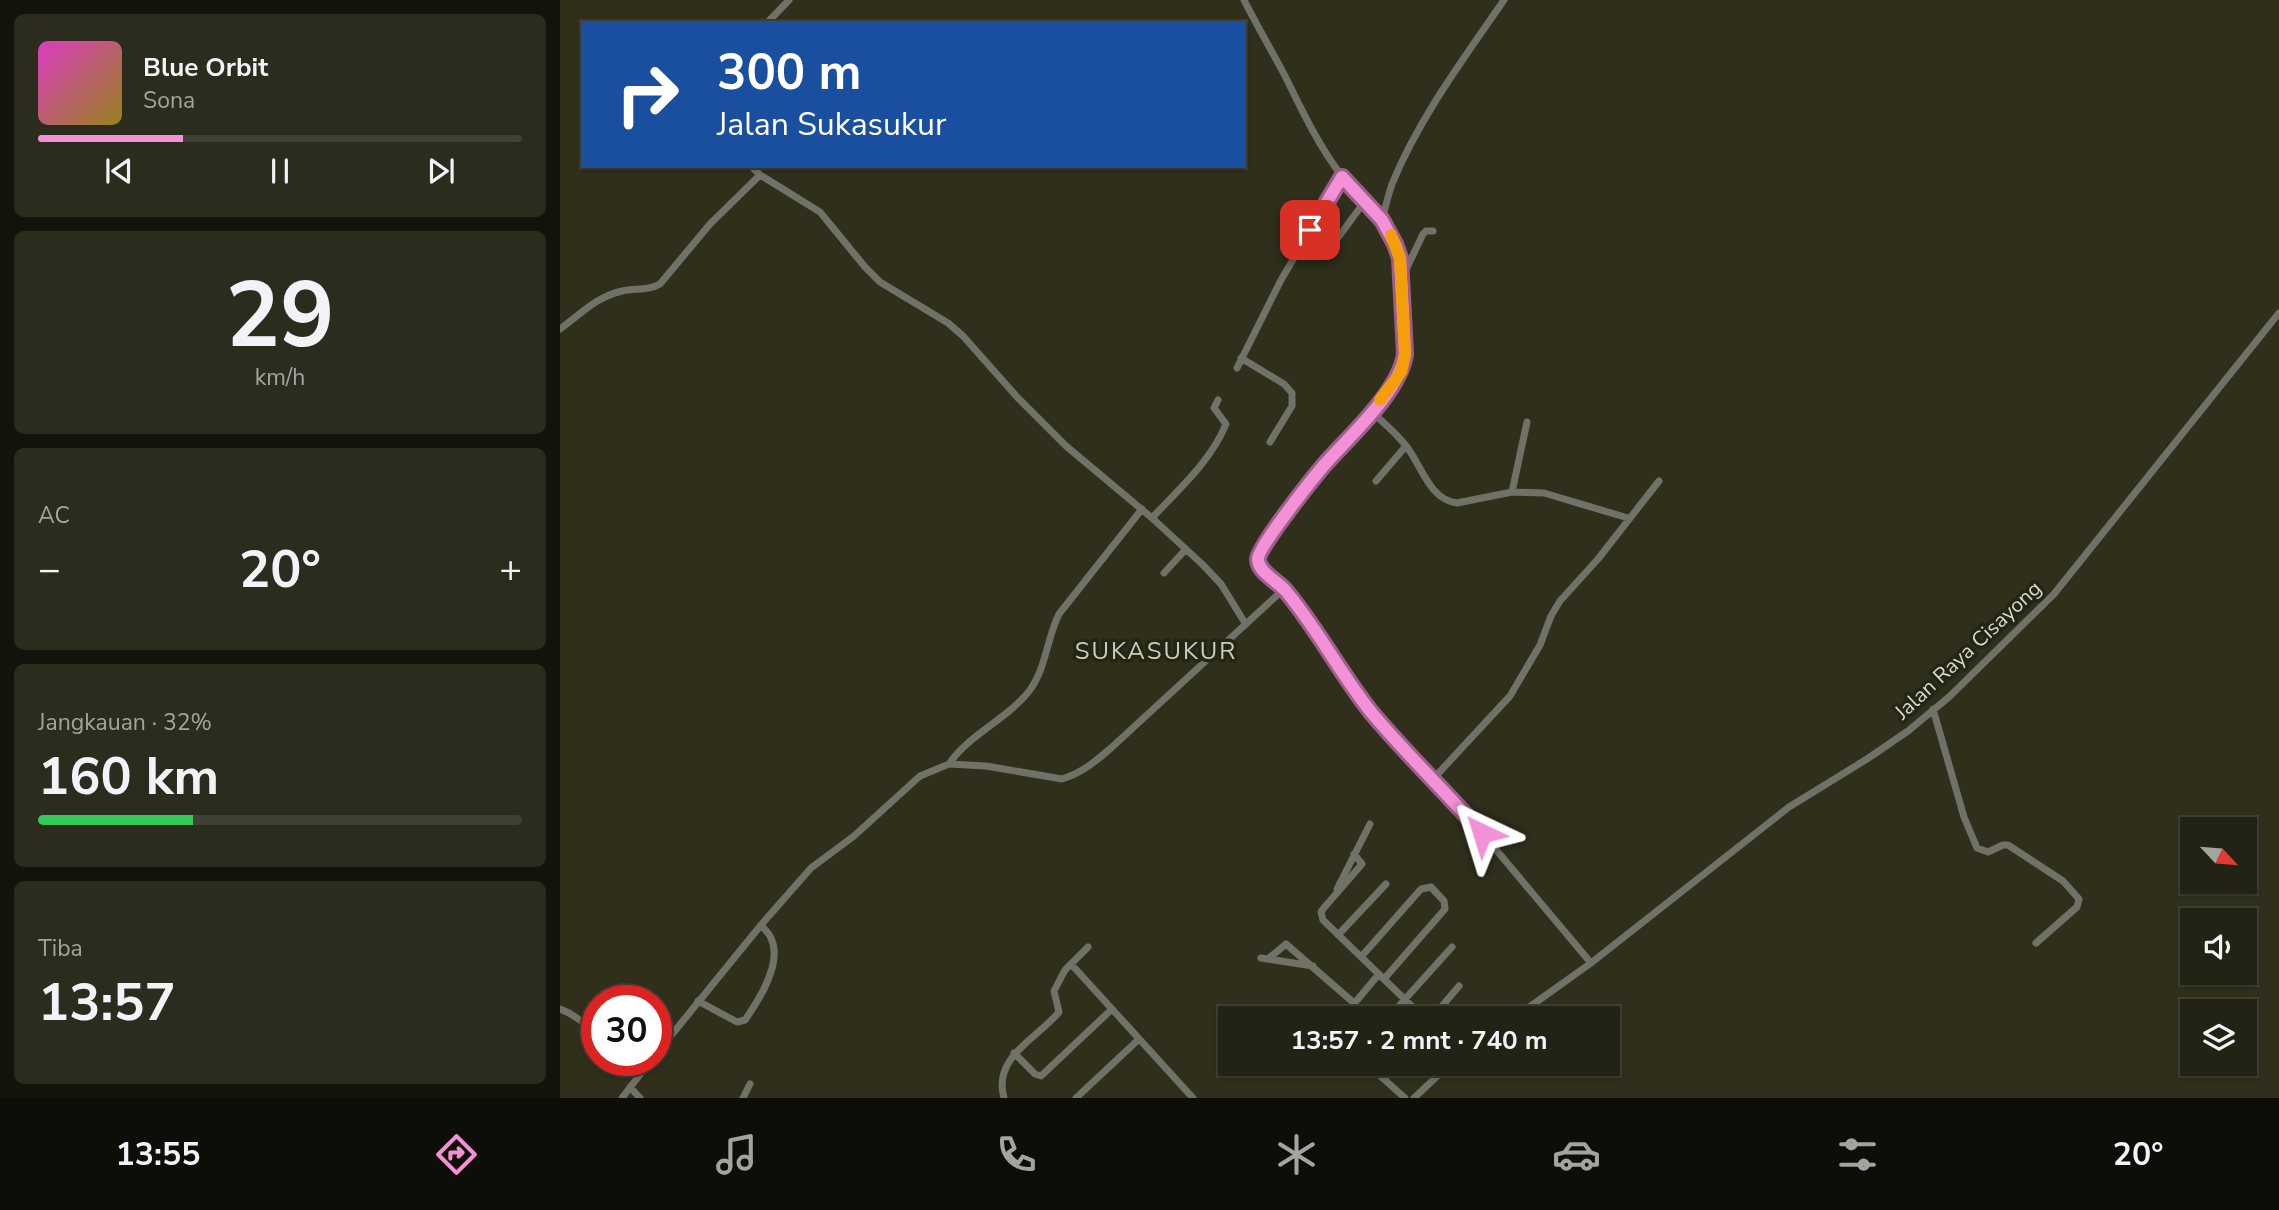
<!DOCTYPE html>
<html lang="id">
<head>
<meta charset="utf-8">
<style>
  :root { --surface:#232315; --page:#2b2b1e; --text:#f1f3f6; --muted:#a3a4a0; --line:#404034; --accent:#f391d6 }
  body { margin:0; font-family:"Nunito Sans",sans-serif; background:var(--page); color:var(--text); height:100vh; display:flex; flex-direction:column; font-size:26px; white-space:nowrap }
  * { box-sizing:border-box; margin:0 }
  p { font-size:23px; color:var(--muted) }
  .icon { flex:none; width:38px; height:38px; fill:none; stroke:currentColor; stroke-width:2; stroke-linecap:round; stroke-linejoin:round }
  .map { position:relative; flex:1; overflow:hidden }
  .panel { display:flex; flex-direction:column; gap:14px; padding:14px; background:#13130c; width:560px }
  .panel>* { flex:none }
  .guide { position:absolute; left:21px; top:21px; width:665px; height:147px; border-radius:0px; box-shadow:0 2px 5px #0004,0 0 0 2px var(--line); background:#1a4fa0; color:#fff; overflow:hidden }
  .needle { width:46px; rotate:116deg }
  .buttons { position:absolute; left:1620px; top:817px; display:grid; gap:14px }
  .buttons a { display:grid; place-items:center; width:77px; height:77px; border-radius:0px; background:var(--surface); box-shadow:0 2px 5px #0004,0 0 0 2px var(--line); font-size:35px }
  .speed { position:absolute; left:21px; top:985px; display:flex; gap:14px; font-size:35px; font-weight:700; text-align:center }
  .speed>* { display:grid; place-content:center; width:91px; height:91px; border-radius:50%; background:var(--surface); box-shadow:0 2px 5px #0004,0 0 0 2px var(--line); line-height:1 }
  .speed .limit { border:10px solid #d22; background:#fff; color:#111 }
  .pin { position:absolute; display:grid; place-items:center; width:60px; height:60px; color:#fff; margin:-30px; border-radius:14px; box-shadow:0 4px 10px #0006 }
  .me { position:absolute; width:77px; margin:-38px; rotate:319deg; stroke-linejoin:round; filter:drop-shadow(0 0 5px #0008) }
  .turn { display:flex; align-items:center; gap:24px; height:147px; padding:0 21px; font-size:32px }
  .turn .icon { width:91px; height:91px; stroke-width:2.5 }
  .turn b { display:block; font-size:49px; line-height:60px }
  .big { font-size:52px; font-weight:700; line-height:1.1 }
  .panel .card { flex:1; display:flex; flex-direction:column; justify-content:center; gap:10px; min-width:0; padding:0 24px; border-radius:10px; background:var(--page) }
  .panel .dial { align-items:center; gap:0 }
  .dial b { font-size:91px; line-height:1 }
  .song { display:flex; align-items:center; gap:21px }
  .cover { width:84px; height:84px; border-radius:10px; background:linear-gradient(135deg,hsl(310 70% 55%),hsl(50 70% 35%)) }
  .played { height:7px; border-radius:4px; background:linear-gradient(90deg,var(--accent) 30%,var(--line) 30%) }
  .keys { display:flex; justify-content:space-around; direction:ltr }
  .heat { display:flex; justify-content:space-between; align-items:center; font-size:38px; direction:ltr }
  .charge { height:10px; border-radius:5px; background:linear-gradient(90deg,#34c759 32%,var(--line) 0) }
  .trip { position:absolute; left:658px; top:1006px; width:402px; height:70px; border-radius:0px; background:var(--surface); box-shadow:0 2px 5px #0004,0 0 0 2px var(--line); font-weight:700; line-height:70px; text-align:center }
  .dock { display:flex; height:112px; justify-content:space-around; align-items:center; background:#0e0e08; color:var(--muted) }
  .dock .icon { width:49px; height:49px }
  .dock .current { color:var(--accent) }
  .dock b { font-size:32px; color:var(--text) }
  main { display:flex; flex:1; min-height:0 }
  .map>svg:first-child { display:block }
</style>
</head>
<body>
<main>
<section class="panel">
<div class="card">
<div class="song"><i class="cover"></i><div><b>Blue Orbit</b><p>Sona</p></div></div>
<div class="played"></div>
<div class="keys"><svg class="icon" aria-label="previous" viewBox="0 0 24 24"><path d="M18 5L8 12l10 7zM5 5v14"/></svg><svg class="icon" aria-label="pause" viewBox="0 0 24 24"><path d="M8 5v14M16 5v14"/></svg><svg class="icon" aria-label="next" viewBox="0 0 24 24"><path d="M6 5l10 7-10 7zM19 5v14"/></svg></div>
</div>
<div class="card dial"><b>29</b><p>km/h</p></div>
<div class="card"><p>AC</p>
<div class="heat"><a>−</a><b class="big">20°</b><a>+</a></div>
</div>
<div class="card"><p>Jangkauan · 32%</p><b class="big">160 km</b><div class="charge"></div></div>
<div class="card"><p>Tiba</p><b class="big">13:57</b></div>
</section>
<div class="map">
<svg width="1719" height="1098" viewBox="0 0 1719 1098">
  <rect width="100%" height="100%" fill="#2f2f1c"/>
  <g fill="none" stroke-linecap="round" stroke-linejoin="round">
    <path stroke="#717168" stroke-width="7" d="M684,0C697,26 712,51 725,76C742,110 758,145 781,175C804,207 826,218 840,258L845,354L843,364L835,381L812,412L763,466L738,498L701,550L698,562L701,568L724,589L749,622L810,711L922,833L1031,963
      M207,23L229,0
      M191,166L200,175L260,212L305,267L320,282L388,323L403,336L457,397L506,446L592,518L642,564L661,584L685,623
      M822,220C825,208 828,196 832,184C859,118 904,58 944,0
      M777,239L805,201
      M843,276L863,234L866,231H873
      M0,329C21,314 36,297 62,291C75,288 88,291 100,284L150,224L200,175
      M681,358L724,384L732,393V406L710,442
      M677,368L721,280L782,177
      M812,412C824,423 837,434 847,447C862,467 870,500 897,503L952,492L984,493L1068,518
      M816,481L846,446
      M952,492L967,422
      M592,518C619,489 651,461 666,424L654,408L658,400
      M604,573L626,549
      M1373,709L1404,817L1417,848L1428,852L1443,845H1448L1503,881L1519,899L1517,907L1476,943
      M389,764C409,734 448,719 470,690C486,668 487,638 499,614L582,509
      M873,779L950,696L980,645L991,616L1000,601L1038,559L1099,481
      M794,854L802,864L763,909L761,912L763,920L864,1018
      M777,889L810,824
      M778,935L826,884
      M801,957L861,889L871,887L884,901L885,909L824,979
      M701,958L753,966
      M708,959L726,944L794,1003
      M511,964L528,947
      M138,1001L177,1022L185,1020C199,1000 223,963 211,938C209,933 204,929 201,925
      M0,1009L9,1013L37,1031
      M782,1018L819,974
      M828,1018L892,947
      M872,1018L899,986
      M954,1018L1031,963L1229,807L1307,759L1348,731L1389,697L1494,594L1719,313
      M454,1053L475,1074L481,1076L551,1010
      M96,1054L201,925L251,868L294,836L360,776L389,764L426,766L502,779C522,773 536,761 551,748L724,589
      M807,1064L845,1098
      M824,1079L836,1064
      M70,1087L80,1098
      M62,1098L91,1060
      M183,1098L190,1084
      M444,1098C432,1057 478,1038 499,1012L494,991L505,970L511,964L633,1098
      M516,1098L578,1040
      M854,1098L890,1064"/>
  </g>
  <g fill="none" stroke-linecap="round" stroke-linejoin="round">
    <g stroke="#9e5e8b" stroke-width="18">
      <path id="route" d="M750,230L782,177L822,220L835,244L840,258L845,354C840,391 790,436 765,464C754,477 698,547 698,559C698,572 717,581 725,590C757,628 780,673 811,712C846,754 886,792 922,833"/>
    </g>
    <use href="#route" stroke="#f391d6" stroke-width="12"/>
    <path stroke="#f59e0b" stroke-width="12" d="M820,400L841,372L845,354L840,258L831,235"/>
  </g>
  <g text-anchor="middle" stroke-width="7" stroke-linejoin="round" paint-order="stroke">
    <g font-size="21" fill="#d8d8cd" stroke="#252513">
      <text transform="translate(1408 650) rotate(-43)" y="7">Jalan Raya Cisayong</text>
    </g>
    <g font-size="24" letter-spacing="2" fill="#cdceb7" stroke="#252513">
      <text x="596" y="659">SUKASUKUR</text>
    </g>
  </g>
</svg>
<div class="buttons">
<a><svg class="needle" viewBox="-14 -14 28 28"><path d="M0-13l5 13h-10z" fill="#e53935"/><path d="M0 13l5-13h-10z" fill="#a3a4a0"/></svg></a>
<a><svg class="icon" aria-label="sound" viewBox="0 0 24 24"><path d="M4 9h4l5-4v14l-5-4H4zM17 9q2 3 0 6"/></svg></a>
<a><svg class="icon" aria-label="layers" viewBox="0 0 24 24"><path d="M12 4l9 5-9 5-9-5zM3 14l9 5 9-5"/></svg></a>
</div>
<div class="speed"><div class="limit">30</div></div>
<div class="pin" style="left:750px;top:230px;background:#d93025"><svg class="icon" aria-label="arrive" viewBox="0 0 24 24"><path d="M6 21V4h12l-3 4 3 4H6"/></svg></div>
<svg class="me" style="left:922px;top:833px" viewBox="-20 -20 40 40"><path d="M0-17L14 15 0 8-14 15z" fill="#f391d6" stroke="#fff" stroke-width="4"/></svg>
<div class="trip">13:57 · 2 mnt · 740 m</div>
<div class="guide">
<div class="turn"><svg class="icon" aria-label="right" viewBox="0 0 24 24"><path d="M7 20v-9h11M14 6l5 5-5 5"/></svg><div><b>300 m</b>Jalan Sukasukur</div></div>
</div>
</div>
</main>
<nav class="dock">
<b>13:55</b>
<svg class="icon current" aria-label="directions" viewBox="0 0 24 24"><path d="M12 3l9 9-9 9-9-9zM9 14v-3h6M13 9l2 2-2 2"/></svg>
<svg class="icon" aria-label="music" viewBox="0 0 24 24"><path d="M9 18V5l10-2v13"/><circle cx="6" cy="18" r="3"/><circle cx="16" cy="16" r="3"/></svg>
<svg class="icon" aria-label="phone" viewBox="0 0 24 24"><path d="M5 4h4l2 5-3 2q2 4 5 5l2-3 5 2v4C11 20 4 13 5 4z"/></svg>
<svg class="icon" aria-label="climate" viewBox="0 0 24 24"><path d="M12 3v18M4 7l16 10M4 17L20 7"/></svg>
<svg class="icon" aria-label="car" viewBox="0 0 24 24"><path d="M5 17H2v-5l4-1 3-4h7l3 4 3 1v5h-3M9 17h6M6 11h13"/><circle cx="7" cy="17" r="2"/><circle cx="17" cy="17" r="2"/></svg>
<svg class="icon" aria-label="filters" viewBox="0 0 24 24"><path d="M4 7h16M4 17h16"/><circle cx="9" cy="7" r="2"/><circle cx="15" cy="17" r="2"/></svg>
<b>20°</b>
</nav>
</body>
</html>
